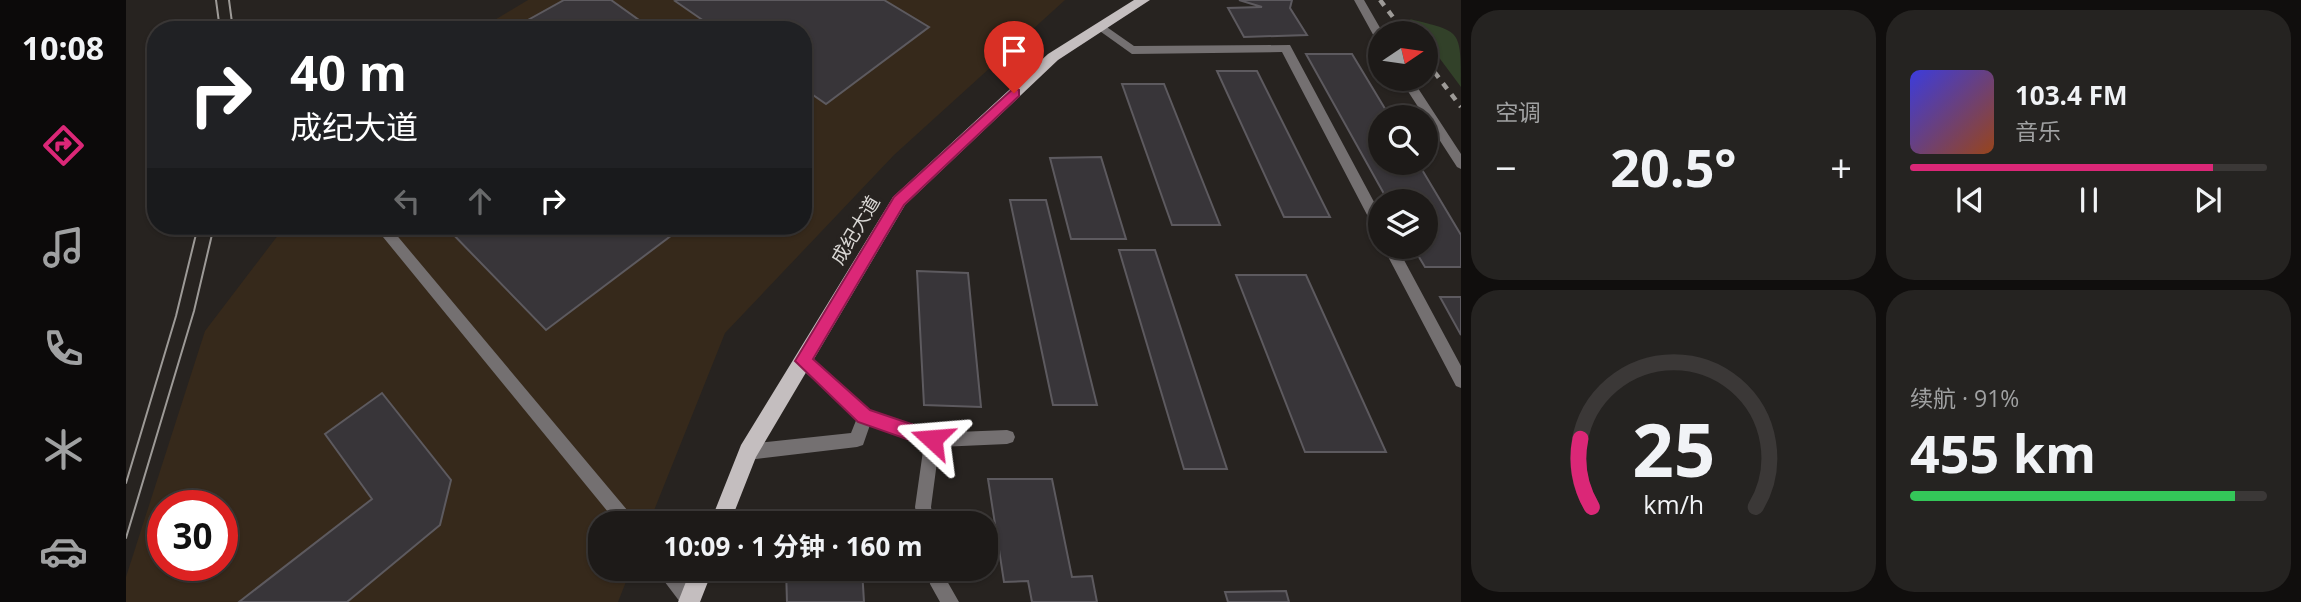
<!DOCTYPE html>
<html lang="zh">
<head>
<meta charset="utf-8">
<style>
  :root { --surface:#1d1a18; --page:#252321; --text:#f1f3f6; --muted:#a0a1a2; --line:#3b3837; --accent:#db2777 }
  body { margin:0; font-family:"Open Sans","Noto Sans SC",sans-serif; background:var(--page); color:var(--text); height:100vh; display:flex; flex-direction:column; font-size:26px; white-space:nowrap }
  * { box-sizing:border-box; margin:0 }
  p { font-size:23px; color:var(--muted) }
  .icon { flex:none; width:38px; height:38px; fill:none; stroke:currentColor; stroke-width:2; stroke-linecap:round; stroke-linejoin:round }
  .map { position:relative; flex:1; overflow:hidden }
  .sheet { display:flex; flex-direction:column; gap:10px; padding:10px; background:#100e0d; width:840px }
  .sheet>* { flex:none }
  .top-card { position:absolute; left:21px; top:21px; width:665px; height:214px; border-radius:28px; box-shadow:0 2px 5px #0004,0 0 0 2px var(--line); background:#202124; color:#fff; overflow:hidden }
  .needle { width:46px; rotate:77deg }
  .controls { position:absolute; left:1242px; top:21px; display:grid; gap:14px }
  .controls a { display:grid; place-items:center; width:70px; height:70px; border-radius:50%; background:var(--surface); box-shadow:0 2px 5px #0004,0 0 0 2px var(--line); font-size:35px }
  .speed { position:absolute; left:21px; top:490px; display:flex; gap:14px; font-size:35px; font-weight:700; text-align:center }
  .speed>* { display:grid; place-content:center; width:91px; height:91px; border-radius:50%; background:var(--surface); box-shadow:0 2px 5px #0004,0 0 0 2px var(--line); line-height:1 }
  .speed .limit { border:10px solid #d22; background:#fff; color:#111 }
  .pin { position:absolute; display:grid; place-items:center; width:60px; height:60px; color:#fff; margin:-72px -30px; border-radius:50% 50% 50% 0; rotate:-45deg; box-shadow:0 0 7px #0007 }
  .pin .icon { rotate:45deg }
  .me { position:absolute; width:77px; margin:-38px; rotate:289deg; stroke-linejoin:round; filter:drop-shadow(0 0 5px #0008) }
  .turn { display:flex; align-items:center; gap:24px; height:147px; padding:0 28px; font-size:32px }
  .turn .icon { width:91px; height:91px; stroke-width:2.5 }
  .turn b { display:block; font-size:49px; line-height:60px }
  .lanes { display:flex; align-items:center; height:66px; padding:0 28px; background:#0003; justify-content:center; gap:35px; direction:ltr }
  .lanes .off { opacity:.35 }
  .big { font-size:52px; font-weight:700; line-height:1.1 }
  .sheet .tile { flex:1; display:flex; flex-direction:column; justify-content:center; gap:10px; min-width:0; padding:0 24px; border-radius:28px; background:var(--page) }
  .sheet .dial { align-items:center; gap:0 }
  .dial svg { height:182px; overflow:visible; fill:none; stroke:var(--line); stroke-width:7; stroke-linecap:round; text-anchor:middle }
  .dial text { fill:var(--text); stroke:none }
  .song { display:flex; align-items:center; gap:21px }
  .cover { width:84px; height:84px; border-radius:10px; background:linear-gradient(135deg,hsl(240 70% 55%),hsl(20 70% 35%)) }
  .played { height:7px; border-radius:4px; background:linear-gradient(90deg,var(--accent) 85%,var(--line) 85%) }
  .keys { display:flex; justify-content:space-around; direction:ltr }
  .heat { display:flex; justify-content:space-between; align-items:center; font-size:38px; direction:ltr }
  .charge { height:10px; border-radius:5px; background:linear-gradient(90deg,#34c759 91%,var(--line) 0) }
  .sheet .tiles { flex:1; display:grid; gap:10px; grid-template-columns:repeat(2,1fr) }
  .trip { position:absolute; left:462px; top:511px; width:410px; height:70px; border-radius:28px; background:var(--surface); box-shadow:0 2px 5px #0004,0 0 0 2px var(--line); font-weight:700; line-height:70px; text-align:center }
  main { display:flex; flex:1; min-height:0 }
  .tabs { display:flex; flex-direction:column; width:126px; justify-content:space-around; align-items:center; background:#0c0a0a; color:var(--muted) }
  .tabs .icon { width:49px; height:49px }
  .tabs .current { color:var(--accent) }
  .tabs b { font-size:32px; color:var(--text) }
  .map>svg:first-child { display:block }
</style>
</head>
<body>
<main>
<nav class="tabs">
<b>10:08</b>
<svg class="icon current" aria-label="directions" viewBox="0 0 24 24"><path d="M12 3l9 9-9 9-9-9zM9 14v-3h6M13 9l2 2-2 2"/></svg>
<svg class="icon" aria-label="music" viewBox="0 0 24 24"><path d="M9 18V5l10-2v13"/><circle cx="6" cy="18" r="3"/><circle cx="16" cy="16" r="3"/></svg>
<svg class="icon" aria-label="phone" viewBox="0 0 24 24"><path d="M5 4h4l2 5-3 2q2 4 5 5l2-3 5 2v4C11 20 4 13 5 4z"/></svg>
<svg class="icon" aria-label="climate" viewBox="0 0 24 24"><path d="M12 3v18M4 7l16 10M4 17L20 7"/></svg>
<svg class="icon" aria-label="car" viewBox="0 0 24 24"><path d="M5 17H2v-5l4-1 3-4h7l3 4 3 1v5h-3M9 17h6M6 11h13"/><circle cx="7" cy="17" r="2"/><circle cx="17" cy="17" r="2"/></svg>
</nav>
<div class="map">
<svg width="1335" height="602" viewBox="0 0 1335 602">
  <rect width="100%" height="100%" fill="#272320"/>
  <path fill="#36291b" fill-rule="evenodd" d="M402,0H939L768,155L599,333L523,523H474V569H505L492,602H0V577L79,331L159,226H677V30H352ZM37,506H96V565H37Z"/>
  <path fill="#324129" d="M1284,19C1335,32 1335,28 1335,87L1300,40V33H1295Z"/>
  <path fill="#383539" stroke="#5d5a5f" stroke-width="2" d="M438,0H485L527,30H384Z
    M551,0H758L803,27L700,104L677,88V30H591L549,1Z
    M1113,0H1166L1164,8L1181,35L1118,37L1102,8L1136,7Z
    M1180,54H1226L1264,117H1255V163H1292L1335,235V267H1299L1287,247H1300V201H1262Z
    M1091,71H1131L1204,217H1158Z
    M996,84H1038L1094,225H1046Z
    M975,157L1000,239H945L924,158Z
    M884,200H920L971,405H927Z
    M319,226H558L420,330Z
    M993,250H1029L1101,469H1058Z
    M791,271L842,273L855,407L798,405Z
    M1110,275H1180L1260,452H1179Z
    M1314,297H1335V335Z
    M256,393L325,480L314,525L221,602H113L246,499L199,434Z
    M862,479H926L946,577L966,576L971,602H906L902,581L878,582Z
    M732,513L733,523H659V514Z
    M660,569H736L738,602H661Z
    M1160,591L1163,602H1102L1099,592Z"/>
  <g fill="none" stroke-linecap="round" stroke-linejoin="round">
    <path fill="#747071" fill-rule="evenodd" d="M248,226H263L507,517L509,523H491Z
      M529,569H549L570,594L572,602H554Z"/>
    <path fill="#747071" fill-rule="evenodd" d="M1228,0H1238L1257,33H1255V44L1250,40Z
      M975,23L1008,46L1164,45L1255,215V233L1250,232L1156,52L1006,54L971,29V25Z
      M1274,79H1286L1335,154V169L1331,167Z
      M1257,247H1271L1335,366V388L1330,386Z
      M677,354L682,356L744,411L806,433L881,430L887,432L889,437L887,442L881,444L813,447L805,507L808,523H792L789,507L798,444L744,425L737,445L731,447L622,460L616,457L614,452L616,447L622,444L725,433L731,418L672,366L670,361L672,356Z
      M802,569H818L821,581L833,602H814L804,584Z"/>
    <path fill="#c4bebf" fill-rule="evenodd" d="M1008,0H1024L932,60L779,205L630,457L604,523H584L615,445L767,197L922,54Z
      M565,569H587L574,602H552Z"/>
    <path stroke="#9d9a97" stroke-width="2" d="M90,0L94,30
      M103,0L107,30
      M0,483L50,316L72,226
      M0,538L68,311L88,226"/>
    <path stroke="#9d9a97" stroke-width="4.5" stroke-dasharray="7 7" stroke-linecap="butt" d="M1254,0L1279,33
      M1300,61L1335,107"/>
  </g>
  <path fill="#db2777" stroke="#8e194d" stroke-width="2" d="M888,88L893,90V96L778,205L687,359L744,410L812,433L814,439L812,445L806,448L732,422L669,361L768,197Z"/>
  <g text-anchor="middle" stroke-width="7" stroke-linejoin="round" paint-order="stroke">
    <g font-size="19" fill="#dad8d5" stroke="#272320">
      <text transform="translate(729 230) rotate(-59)" y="7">成纪大道</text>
    </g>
  </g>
</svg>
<div class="controls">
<a><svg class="needle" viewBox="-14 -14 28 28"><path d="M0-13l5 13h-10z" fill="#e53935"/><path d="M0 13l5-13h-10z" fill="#a0a1a2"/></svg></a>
<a><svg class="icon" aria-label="search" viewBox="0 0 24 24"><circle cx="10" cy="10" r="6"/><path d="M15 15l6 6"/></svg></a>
<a><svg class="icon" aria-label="layers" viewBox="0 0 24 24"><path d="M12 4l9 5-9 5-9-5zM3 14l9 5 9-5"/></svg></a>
</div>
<div class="speed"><div class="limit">30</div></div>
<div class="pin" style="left:888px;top:93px;background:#d93025"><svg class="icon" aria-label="arrive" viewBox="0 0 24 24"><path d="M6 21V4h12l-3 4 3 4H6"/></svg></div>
<svg class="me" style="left:806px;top:439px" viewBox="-20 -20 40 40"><path d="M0-17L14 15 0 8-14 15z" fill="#db2777" stroke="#fff" stroke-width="4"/></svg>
<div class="trip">10:09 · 1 分钟 · 160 m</div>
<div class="top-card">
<div class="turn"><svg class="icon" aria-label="right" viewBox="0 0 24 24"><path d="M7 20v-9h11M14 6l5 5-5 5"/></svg><div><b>40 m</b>成纪大道</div></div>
<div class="lanes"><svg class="icon off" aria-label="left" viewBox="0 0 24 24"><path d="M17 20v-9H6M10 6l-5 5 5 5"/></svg><svg class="icon off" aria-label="ahead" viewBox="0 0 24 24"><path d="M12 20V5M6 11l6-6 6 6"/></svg><svg class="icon" aria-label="right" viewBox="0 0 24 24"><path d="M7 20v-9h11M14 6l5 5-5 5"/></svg></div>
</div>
</div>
<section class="sheet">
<div class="tiles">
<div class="tile"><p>空调</p>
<div class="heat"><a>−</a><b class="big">20.5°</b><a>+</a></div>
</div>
<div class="tile">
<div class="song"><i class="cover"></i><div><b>103.4 FM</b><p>音乐</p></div></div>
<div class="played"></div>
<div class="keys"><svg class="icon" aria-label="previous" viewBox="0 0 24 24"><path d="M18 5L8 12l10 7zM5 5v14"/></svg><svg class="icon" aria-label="pause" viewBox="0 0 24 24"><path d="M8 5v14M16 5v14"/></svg><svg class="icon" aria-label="next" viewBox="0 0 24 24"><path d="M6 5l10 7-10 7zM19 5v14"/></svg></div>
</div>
<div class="tile dial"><svg viewBox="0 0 100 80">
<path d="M14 69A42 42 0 1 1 86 69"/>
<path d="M14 69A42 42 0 0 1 9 39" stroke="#db2777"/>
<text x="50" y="56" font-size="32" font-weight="700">25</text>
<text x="50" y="72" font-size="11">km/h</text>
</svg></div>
<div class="tile"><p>续航 · 91%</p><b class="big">455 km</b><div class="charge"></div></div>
</div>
</section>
</main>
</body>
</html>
